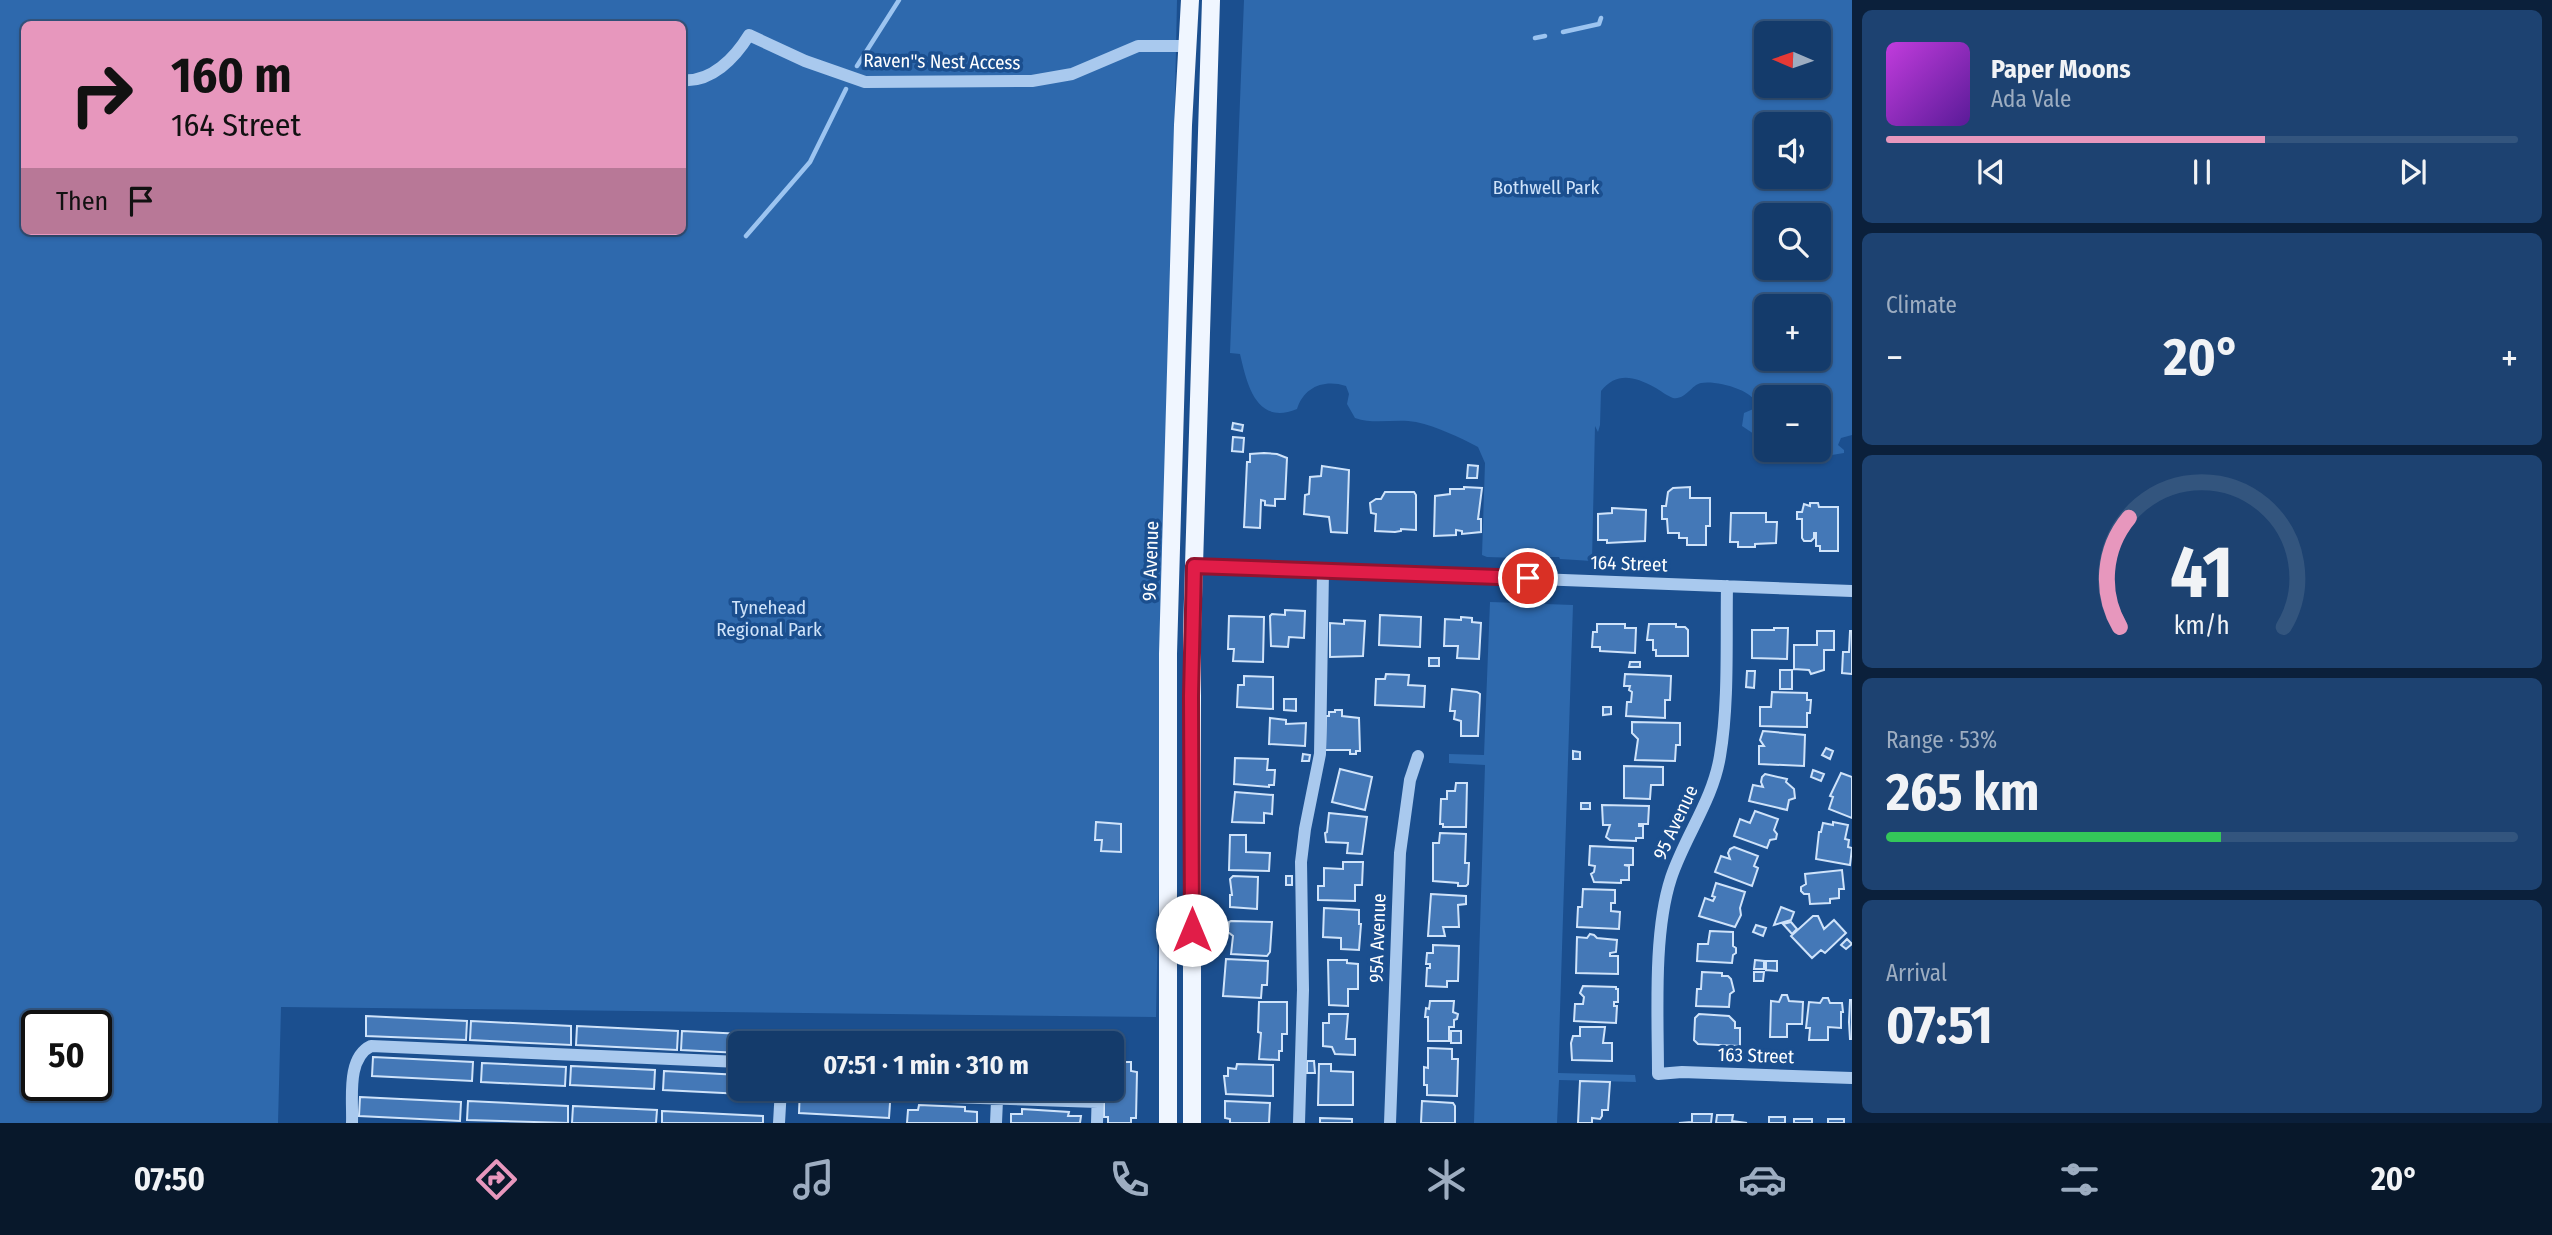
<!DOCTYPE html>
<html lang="en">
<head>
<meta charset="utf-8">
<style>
  :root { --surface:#143b6b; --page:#1d4271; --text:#f1f3f6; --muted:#9dadc1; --line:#33557e; --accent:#e797bd }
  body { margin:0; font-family:"Fira Sans Condensed",sans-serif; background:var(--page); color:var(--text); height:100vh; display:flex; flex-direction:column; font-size:26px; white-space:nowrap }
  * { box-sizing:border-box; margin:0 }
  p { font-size:23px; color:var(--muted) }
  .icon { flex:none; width:38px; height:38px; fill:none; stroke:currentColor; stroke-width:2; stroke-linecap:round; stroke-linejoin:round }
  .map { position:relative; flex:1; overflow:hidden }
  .drawer { display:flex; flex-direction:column; gap:10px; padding:10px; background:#0b203b; width:700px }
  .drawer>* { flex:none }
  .top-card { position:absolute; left:21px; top:21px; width:665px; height:214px; border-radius:10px; box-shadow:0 2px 5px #0004,0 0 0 2px var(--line); background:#e797bd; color:#111; overflow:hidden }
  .needle { width:46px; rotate:272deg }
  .buttons { position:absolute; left:1754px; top:21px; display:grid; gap:14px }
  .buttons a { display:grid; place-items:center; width:77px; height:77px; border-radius:10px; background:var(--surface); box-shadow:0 2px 5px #0004,0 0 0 2px var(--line); font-size:35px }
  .speed { position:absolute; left:21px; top:1010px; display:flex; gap:14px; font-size:35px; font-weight:700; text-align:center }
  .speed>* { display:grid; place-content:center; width:91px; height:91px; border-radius:50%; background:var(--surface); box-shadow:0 2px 5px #0004,0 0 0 2px var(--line); line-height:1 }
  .speed .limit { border:4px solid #111; border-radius:10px; background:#fff; color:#111 }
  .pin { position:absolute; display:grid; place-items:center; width:60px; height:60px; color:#fff; margin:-30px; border:4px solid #fff; border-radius:50%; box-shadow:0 2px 7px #0007 }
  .me { position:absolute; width:77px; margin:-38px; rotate:0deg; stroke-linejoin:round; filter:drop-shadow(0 0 5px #0008) }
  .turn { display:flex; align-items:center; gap:24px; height:147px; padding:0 35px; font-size:32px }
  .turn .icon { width:91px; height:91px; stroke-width:2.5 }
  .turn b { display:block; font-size:49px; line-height:60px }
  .then { display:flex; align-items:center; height:66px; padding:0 35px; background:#0003; gap:14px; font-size:26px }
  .big { font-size:52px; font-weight:700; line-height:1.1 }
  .drawer .widget { flex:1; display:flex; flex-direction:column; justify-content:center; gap:10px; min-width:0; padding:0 24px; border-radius:10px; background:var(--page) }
  .drawer .dial { align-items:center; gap:0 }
  .dial svg { height:182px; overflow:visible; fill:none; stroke:var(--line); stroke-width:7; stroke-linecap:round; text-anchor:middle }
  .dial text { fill:var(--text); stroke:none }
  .song { display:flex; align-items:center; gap:21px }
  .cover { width:84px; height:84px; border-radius:10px; background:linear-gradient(135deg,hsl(290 70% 55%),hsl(270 70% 35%)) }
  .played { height:7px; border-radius:4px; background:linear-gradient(90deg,var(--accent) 60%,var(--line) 60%) }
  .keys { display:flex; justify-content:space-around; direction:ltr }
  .heat { display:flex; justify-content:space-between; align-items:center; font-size:38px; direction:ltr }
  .charge { height:10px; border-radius:5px; background:linear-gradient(90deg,#34c759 53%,var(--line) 0) }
  .trip { position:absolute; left:728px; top:1031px; width:396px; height:70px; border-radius:10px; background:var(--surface); box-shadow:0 2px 5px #0004,0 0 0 2px var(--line); font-weight:700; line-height:70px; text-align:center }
  .dock { display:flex; height:112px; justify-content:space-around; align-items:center; background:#08182b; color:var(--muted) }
  .dock .icon { width:49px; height:49px }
  .dock .on { color:var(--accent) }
  .dock b { font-size:32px; color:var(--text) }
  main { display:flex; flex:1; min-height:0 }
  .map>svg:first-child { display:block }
</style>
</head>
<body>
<main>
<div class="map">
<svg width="1852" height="1123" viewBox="0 0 1852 1123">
  <rect width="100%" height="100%" fill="#1b4f8f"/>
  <path fill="#2e69ad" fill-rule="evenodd" d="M0,0H1177L1156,1017L281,1007L278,1123H0ZM24,24H682V231H24ZM37,1026H96V1085H37Z
    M1244,0H1852V435L1841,438L1838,445L1844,450V453L1789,462L1775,450H1818V397H1766V442L1742,426L1744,413L1758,407C1756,390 1716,380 1701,383C1691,385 1686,400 1673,398C1667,396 1660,390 1654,387C1634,376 1616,372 1601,391L1600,425L1598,432L1595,426L1592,561L1560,559L1559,557H1549V559L1487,557L1482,555L1485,463L1478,447C1459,437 1438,427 1416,422C1396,418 1376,425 1355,418L1347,404L1349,394L1346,386C1324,379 1304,387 1297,409C1256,426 1247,384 1240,354L1230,353ZM1766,33H1818V86H1766ZM1766,124H1818V177H1766ZM1818,215V268H1766V215ZM1818,306V359H1766V306Z
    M1490,602L1573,605L1558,1073L1635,1075L1636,1082L1559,1080L1557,1123H1474L1485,765L1449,763V754L1484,755Z"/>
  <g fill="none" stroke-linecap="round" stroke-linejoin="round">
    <path stroke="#9cc4f0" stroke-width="4.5" d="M1563,32L1599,24L1601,18
      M1535,38L1545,36
      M857,66L899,0
      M746,236L810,162L846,89"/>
  </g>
  <path fill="#4478b7" stroke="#cfe3fa" stroke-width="2" d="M1233,423L1243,425L1242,431L1232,429Z
    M1233,437L1244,438L1243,452L1232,451Z
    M1264,453L1277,454L1287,458L1285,499H1275V506L1265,505V501L1261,500L1260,528L1244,527L1247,462H1250V454Z
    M1468,465L1478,466L1477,478H1467Z
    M1322,466L1349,470L1347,533L1331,532L1329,517L1304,514L1305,495L1309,494L1310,477L1321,476Z
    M1464,487L1482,488L1478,519H1481V532L1462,534V531L1456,530V535L1434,536L1435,496L1450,494V489H1464Z
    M1690,487V498H1710V526H1706V545H1687V538H1679V533H1668L1667,519H1662V506H1666L1668,492L1673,488Z
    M1385,492H1414L1416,495V530L1401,529V531L1395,532L1375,531L1376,514L1371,513L1370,503L1376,499H1381Z
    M1810,503H1818L1819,507H1838V551H1820V546H1816V533H1814V538L1811,541H1804L1802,538V519H1797V512H1802L1804,504L1810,506Z
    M1612,508L1646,510L1645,541L1607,543V540H1598V514L1612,513Z
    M1731,513H1766V522H1777L1776,543L1755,544V547H1738V542H1730Z
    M1285,610L1305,611L1304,638L1289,637L1288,647L1271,646L1270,616L1272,614L1285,615Z
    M1380,615L1421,617L1420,647L1379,645Z
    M1229,616L1264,617L1263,662L1233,661L1234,649H1228Z
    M1461,617L1472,618V622L1481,623L1479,659L1457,658L1458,646H1444L1445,619L1461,620Z
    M1344,620L1365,621L1363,656L1330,657V623L1344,624Z
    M1597,624H1625V628H1636L1635,653L1600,651V647H1592L1593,632H1597Z
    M1649,624H1676V627H1685L1688,630V656H1656V650H1653V640H1647Z
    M1774,628H1788L1787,659L1752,658V630H1774Z
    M1817,631H1834V650H1824V670L1811,674L1809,670L1794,669V645H1817Z
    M1850,631H1852V674L1842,673L1843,652H1849Z
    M1429,658H1439V666H1429Z
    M1630,662H1640V667H1629Z
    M1780,670H1792V689H1780Z
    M1747,671H1755L1754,688L1746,687Z
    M1386,674L1409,675L1408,685L1425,686L1424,707L1375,705L1376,679H1385Z
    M1625,674L1671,676L1670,700H1665V718L1626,716L1627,702H1631L1632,692L1629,690L1630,686H1624Z
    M1244,676L1273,677V709L1237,707L1238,685H1244Z
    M1452,689L1477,692L1480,694L1478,736H1461V721L1454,719L1455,711H1450Z
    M1772,692L1807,693V700H1811L1810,713H1807V727L1760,726V707H1771Z
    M1284,699H1296V711L1284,710Z
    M1603,707H1611V714L1603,715Z
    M1335,710H1342V716L1359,718L1360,751H1356V754H1350V750H1325L1326,716H1329V712H1335Z
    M1270,718L1286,720V724L1306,723L1305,746L1269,744Z
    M1632,722L1680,723V745H1676L1675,761L1635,760L1638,739L1632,733Z
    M1763,731L1805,735L1804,766L1759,764V746H1764L1760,740Z
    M1826,748L1833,751L1830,759L1822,755Z
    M1573,751L1580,752V759H1573Z
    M1303,754L1310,755L1309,761H1302Z
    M1235,758L1268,759L1267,770H1275L1274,785H1269V787L1234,784Z
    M1624,766L1663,767V785H1651L1650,799L1624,798Z
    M1340,769L1372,777L1365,810L1332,802Z
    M1813,770L1824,774L1821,781L1811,777Z
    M1841,773L1852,777V818L1829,809L1833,797L1830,796Z
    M1765,774L1787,779L1786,782L1794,789L1795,798L1789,800L1787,810L1749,801L1753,785L1763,787L1761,782L1762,777Z
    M1456,783H1467L1466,827H1443V824H1440L1441,799H1447V791H1455Z
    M1235,792L1273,795L1272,814L1264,813V823L1232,822Z
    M1581,803H1590V809H1581Z
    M1602,805L1649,806L1648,824H1639V826H1643V838H1636V841L1610,840L1606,837L1610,825H1603Z
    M1755,811L1778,819L1774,830L1777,834L1776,839L1770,840L1767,848L1734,836L1740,819L1750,823Z
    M1329,813L1367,817L1362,854L1347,853L1348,843L1326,842L1325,833L1327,832Z
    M1096,822L1121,824V852L1101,851L1102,840H1095Z
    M1833,822L1848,825L1845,839L1849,840L1848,847L1852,848L1850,865L1816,859L1819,832H1821L1823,823L1833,825Z
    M1440,833L1466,834L1465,863H1469L1468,884L1466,886H1458V883L1433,881V843H1439Z
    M1230,835H1246V852L1270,853L1269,871L1229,870Z
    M1590,846L1633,848V865H1624L1629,866V880H1621V883L1594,882L1591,874L1594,872L1595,866L1589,865Z
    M1734,847L1758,856L1754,866L1758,868L1752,886L1715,872L1721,856L1730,859L1728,853L1730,849Z
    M1343,862H1363L1362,885H1355V901L1318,900V886H1324V868L1343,869Z
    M1842,870L1844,889H1839V898L1830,899V903L1810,904L1809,894H1804L1801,891V887L1806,884L1805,874Z
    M1233,876L1258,877L1257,909L1230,907V895H1232L1230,879Z
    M1286,876H1292V885H1286Z
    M1716,883L1745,892L1740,908L1741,915L1735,927L1699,916L1705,898L1713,901L1715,897L1712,896Z
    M1583,889L1615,890V903H1611V911L1620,912L1619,929L1577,927L1578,907H1582Z
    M1431,894L1466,896V904L1458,905L1459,927H1443L1445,936H1428Z
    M1781,907L1794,912L1791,920L1774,925Z
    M1324,908L1359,910V924H1361L1359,950L1341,949V938L1323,937Z
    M1813,916H1818L1824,929L1834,920L1846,933L1825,953L1821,950L1812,958L1791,936Z
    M1231,921L1272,922L1270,952L1267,956L1231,954L1233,936L1228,932L1229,922Z
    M1791,922L1797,929L1792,934L1783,924Z
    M1756,925L1766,928L1763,936L1753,932Z
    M1710,931L1733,932V946L1736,948V953L1733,955L1732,963L1697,961L1698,944H1708Z
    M1590,934L1594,935L1597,938L1617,940L1616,952L1610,953V956H1618V974L1576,973L1577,937L1587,938Z
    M1847,939L1852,944L1846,949L1841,945Z
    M1433,945L1459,946L1458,981H1447V987L1426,986L1427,968H1430V964H1426L1427,953H1433Z
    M1226,959L1268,961L1267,985H1262L1261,998L1223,996Z
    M1328,960H1347V963L1358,964V989H1348V1006L1329,1005Z
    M1755,960L1764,961V969H1754Z
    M1766,961H1777V971L1766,970Z
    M1702,972L1722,973V976H1728L1731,979L1734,991L1730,994L1729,1007L1696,1006L1697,989H1701Z
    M1754,972H1764L1763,981H1754Z
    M1583,986L1616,987V989H1618V1002H1614V1006H1617L1616,1023L1574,1021L1575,1004H1583L1584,997L1580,993Z
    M1782,995H1787L1789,1001L1803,1002L1802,1024H1787V1037H1770L1771,1001L1779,1002Z
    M1823,998H1828L1830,1003H1842L1843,1012H1841V1028L1828,1027V1040H1809L1810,1028H1806L1809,1002L1820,1003Z
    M1850,1000H1852V1039H1850L1849,1022Z
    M1430,1001H1454L1453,1012L1458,1014L1457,1019L1454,1020V1027H1449V1041H1428V1017H1425L1426,1008L1429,1009Z
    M1259,1002H1287V1034H1282V1051H1279V1060L1259,1059L1261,1033L1258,1032Z
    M1329,1014H1348L1346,1039H1355V1055L1335,1054L1332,1047L1323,1046V1023H1329Z
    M1699,1014L1729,1016L1735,1022V1028H1740V1046L1698,1044L1694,1040L1695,1018Z
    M366,1016L467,1021L466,1040L366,1036Z
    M471,1021L571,1026V1045L470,1040Z
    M577,1026L678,1031L677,1050L576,1045Z
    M1580,1027H1605L1603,1043H1612V1061L1572,1060L1571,1043L1573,1036H1580Z
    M682,1031L782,1036V1043H740V1053L681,1050Z
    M1451,1031H1461V1043H1451Z
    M789,1037L889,1042V1043H788Z
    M1428,1048L1452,1049V1059H1458L1457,1096L1427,1095V1085H1424V1067L1428,1068Z
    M373,1057L473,1062L472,1081L372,1076Z
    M1307,1061H1314L1315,1073H1307Z
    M1112,1062H1131V1071L1137,1072L1136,1118H1131V1123H1108V1117H1104V1088H1111Z
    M482,1063L566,1067L565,1086L481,1082Z
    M1237,1064L1273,1065V1096L1226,1094L1224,1076H1228V1068L1236,1069Z
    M1319,1064H1331V1071L1353,1072V1105H1318Z
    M571,1066L655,1070L654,1089L570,1085Z
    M664,1071L740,1075V1088H764L763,1095L663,1090Z
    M1580,1081L1610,1082L1608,1110H1602V1116L1600,1119L1592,1118V1123H1578Z
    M800,1088H891L889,1118L799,1113Z
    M938,1088H987V1092Z
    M1021,1088H1080V1091L1070,1090L1069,1095L1021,1092Z
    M360,1097L461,1102L460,1121L359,1116Z
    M468,1101L568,1106V1123L467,1120Z
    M1225,1101L1270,1103L1269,1123H1230V1119L1225,1118Z
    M1422,1101L1453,1103L1455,1106V1123H1421Z
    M919,1105L965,1107V1111L977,1112V1123H907L908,1110H918Z
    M573,1106L657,1110L656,1123H572Z
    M1022,1109L1069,1112L1068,1116H1081L1080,1123H1011V1114H1022Z
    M662,1111L763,1116V1123H662Z
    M1692,1114H1712L1711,1123H1679L1692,1122Z
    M1717,1115H1733L1732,1121L1747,1123H1716Z
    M1769,1117H1785V1123H1769Z
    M1320,1118L1352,1119V1123H1320Z
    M1794,1119H1812V1123H1794Z
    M1828,1119H1844V1123H1828Z"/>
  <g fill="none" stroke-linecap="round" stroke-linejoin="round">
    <path stroke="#a9c9ee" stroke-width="12" d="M682,80C711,83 735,58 749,35L805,61L865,82L1032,81L1072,74L1138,46H1187
      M1194,566L1852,591
      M1727,586C1726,639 1729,704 1720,756C1713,800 1685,836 1671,878C1653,933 1658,1016 1658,1074L1682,1072L1852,1078
      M919,1096L1098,1102
      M352,1123C353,1100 346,1058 371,1046L740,1062
      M779,1123L781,1088
      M996,1123L997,1100
      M1097,1123L1098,1088
      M1299,1123L1303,990L1301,862L1305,829L1320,754L1323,571
      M1390,1123L1400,853L1410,780L1418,756"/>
    <path stroke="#f0f6ff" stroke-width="18" d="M1168,1123V654L1183,125L1190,0
      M1192,1123V632L1211,0"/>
  </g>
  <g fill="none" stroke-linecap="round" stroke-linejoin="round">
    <g stroke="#92132f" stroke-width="18">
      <path id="route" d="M1192,930L1191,696L1194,566L1528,578"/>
    </g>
    <use href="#route" stroke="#e11d48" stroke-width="12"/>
  </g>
  <g text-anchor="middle" stroke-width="7" stroke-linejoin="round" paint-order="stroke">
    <g font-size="19" fill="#fff" stroke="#1b4f8f">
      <text transform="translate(942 61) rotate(1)" y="7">Raven"s Nest Access</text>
      <text transform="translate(1150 561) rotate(-88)" y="7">96 Avenue</text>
      <text transform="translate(1629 563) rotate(2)" y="7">164 Street</text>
      <text transform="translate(1675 822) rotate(-65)" y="7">95 Avenue</text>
      <text transform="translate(1377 938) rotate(-88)" y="7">95A Avenue</text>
      <text transform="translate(1756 1055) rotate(2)" y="7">163 Street</text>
    </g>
    <g font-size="19" fill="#cfe3fa" stroke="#1b4f8f">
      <text x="1546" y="194">Bothwell Park</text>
      <text x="769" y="614">Tynehead<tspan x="769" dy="22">Regional Park</tspan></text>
    </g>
  </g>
</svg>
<div class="buttons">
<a><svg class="needle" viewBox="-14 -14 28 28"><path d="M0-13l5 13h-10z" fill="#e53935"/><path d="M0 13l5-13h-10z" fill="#9dadc1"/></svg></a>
<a><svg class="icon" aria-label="sound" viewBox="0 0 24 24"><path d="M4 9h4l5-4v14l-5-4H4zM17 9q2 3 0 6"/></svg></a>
<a><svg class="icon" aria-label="search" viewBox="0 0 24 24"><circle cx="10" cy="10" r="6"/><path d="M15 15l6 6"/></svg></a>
<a>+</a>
<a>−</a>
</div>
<div class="speed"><div class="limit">50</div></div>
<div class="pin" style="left:1528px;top:578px;background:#d93025"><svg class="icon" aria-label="arrive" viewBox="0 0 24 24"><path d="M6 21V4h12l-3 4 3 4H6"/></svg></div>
<svg class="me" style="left:1192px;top:930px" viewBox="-20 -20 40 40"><circle r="19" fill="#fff"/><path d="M0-13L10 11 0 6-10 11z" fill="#e11d48"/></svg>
<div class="trip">07:51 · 1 min · 310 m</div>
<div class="top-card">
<div class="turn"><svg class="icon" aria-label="right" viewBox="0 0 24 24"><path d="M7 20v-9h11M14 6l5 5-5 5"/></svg><div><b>160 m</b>164 Street</div></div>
<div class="then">Then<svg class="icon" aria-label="arrive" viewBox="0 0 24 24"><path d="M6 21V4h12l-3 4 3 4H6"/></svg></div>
</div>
</div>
<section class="drawer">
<div class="widget">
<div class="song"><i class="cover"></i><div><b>Paper Moons</b><p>Ada Vale</p></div></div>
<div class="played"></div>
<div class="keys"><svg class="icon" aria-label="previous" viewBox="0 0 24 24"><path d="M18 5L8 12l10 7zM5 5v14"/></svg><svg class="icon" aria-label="pause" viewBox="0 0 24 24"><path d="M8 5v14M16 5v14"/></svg><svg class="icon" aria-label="next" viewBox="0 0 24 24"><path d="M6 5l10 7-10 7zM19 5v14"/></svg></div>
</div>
<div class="widget"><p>Climate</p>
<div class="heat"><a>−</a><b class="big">20°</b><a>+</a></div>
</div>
<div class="widget dial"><svg viewBox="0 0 100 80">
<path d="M14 69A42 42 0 1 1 86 69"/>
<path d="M14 69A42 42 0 0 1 18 21" stroke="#e797bd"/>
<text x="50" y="56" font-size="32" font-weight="700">41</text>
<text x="50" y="72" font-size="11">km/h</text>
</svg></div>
<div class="widget"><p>Range · 53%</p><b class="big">265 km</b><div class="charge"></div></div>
<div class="widget"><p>Arrival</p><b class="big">07:51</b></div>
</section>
</main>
<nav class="dock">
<b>07:50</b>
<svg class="icon on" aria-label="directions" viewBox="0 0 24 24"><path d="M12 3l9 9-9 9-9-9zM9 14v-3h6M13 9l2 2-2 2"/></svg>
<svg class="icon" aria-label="music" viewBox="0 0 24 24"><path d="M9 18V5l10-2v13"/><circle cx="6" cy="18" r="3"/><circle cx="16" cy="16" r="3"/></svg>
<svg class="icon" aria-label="phone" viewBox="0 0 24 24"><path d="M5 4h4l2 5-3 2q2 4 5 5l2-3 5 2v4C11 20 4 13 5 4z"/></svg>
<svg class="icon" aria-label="climate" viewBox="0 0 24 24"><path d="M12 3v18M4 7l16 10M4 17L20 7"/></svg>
<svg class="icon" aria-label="car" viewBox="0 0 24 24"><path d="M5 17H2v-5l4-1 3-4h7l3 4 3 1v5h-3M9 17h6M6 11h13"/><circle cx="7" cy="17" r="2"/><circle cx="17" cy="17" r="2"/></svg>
<svg class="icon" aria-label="filters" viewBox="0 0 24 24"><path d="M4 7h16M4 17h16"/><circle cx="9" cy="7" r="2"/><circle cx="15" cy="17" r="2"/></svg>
<b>20°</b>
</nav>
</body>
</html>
